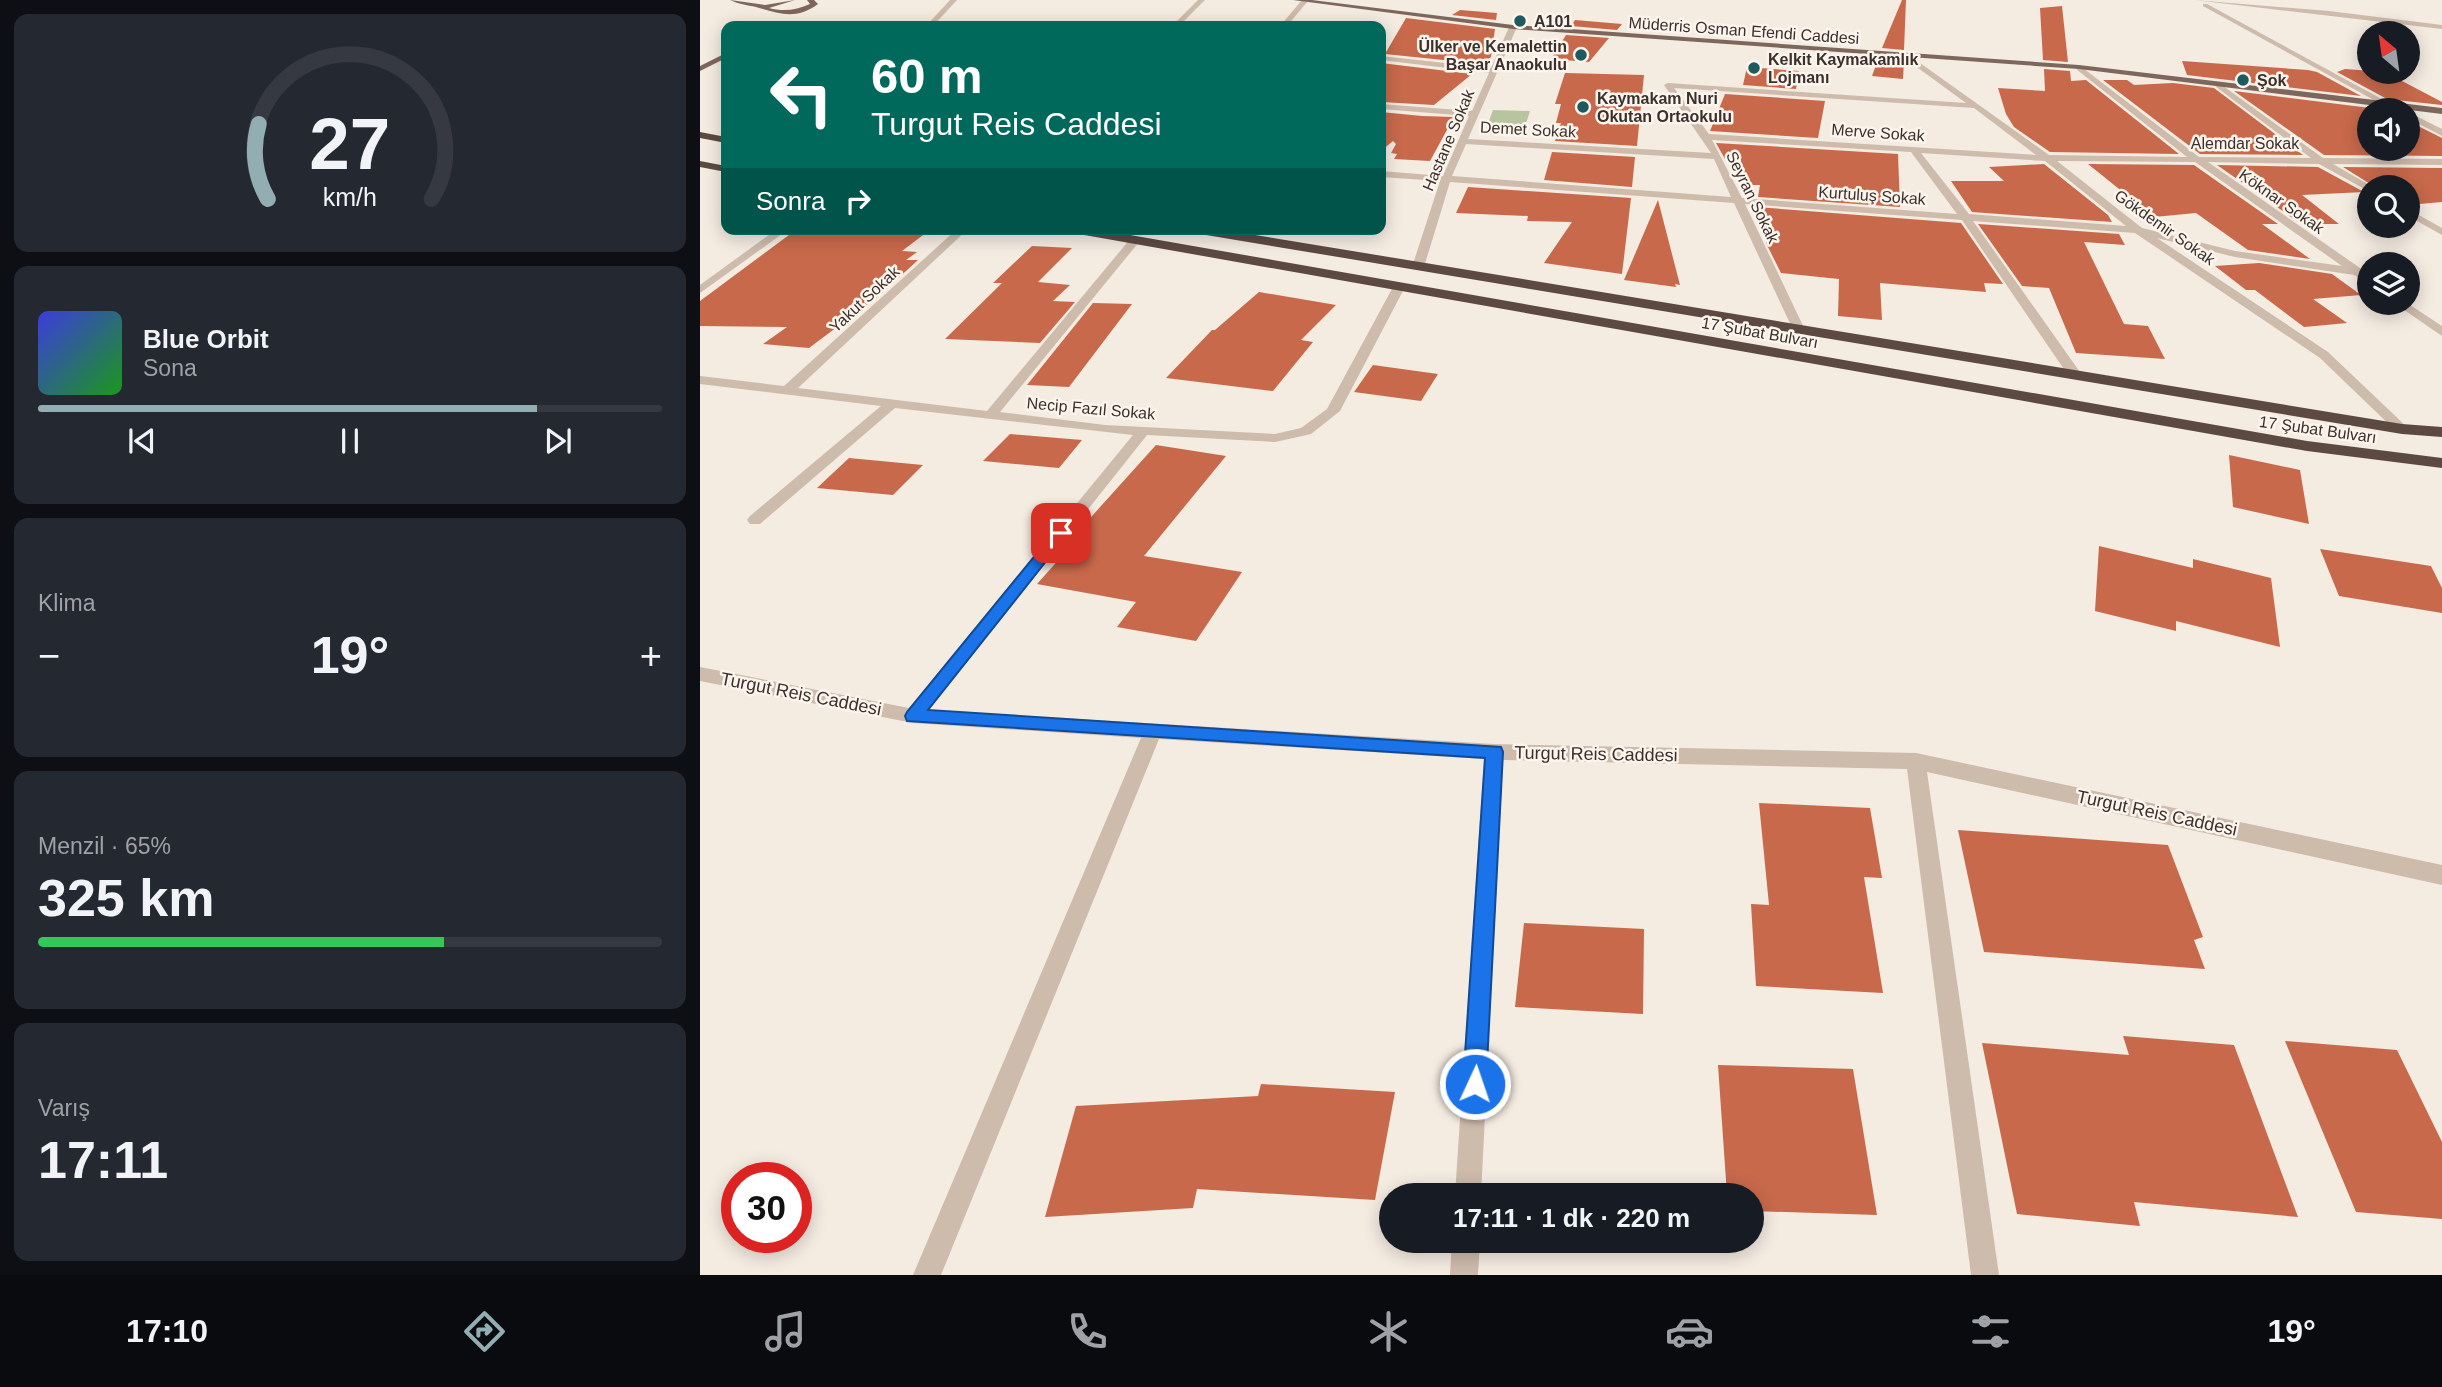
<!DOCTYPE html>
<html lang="tr">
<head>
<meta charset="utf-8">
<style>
  :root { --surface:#171b24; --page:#242831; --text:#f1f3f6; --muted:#9ea1a6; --line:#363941; --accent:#92aeb2 }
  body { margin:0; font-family:Helvetica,sans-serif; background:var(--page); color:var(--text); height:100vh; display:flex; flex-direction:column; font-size:26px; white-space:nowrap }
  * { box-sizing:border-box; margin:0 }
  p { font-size:23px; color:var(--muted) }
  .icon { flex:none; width:38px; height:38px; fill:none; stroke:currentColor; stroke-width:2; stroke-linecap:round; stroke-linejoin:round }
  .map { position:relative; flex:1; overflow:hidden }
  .sheet { display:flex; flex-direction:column; gap:14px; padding:14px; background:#0d0f14; width:700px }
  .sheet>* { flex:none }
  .banner { position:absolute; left:21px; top:21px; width:665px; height:214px; border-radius:14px; box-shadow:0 4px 18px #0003; background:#00695c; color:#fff; overflow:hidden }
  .needle { width:46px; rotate:331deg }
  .fabs { position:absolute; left:1657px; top:21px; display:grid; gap:14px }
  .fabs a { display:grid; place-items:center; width:63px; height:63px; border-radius:50%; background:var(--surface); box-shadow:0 4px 18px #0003; font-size:35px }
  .speed { position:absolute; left:21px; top:1162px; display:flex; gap:14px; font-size:35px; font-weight:700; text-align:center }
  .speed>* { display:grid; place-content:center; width:91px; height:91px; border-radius:50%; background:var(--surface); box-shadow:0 4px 18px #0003; line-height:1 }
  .speed .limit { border:10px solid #d22; background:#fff; color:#111 }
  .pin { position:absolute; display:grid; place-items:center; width:60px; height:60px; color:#fff; margin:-30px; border-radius:14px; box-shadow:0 4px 10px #0006 }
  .me { position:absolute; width:77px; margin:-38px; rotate:3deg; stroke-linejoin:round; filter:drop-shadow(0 0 5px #0008) }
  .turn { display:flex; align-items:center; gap:24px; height:147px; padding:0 35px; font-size:32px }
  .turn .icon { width:91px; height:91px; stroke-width:2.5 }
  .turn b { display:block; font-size:49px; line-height:60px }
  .then { display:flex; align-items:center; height:66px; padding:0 35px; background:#0003; gap:14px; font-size:26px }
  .big { font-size:52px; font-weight:700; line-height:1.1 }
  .sheet .card { flex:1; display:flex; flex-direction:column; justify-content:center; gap:10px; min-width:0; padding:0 24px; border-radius:14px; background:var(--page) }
  .sheet .dial { align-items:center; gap:0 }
  .dial svg { height:182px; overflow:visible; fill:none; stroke:var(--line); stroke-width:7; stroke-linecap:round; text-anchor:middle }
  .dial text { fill:var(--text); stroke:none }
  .song { display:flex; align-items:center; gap:21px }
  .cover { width:84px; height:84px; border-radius:10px; background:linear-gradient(135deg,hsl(240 70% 55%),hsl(120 70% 35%)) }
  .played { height:7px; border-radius:4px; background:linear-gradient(90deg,var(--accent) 80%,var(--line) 80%) }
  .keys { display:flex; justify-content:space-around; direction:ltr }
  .heat { display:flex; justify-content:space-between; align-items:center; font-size:38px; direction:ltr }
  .charge { height:10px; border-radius:5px; background:linear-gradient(90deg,#34c759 65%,var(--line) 0) }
  .trip { position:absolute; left:679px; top:1183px; width:385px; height:70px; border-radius:35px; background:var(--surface); box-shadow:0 4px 18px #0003; font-weight:700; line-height:70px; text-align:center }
  .tabs { display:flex; height:112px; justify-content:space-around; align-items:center; background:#090b0e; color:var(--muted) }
  .tabs .icon { width:49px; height:49px }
  .tabs .active { color:var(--accent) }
  .tabs b { font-size:32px; color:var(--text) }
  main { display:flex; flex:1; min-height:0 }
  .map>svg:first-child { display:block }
</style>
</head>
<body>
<main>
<section class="sheet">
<div class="card dial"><svg viewBox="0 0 100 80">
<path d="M14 69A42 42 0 1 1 86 69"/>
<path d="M14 69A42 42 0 0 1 10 36" stroke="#92aeb2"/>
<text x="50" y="56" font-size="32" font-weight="700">27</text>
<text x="50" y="72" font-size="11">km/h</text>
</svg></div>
<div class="card">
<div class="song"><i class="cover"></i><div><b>Blue Orbit</b><p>Sona</p></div></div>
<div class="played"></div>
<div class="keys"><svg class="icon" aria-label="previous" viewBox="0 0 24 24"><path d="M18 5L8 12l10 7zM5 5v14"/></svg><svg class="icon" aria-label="pause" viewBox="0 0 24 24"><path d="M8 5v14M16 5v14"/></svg><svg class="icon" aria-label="next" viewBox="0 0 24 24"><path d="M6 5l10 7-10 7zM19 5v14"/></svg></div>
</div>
<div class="card"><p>Klima</p>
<div class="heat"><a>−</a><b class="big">19°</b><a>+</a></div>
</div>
<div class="card"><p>Menzil · 65%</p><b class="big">325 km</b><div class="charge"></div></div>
<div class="card"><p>Varış</p><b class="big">17:11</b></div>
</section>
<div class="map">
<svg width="1742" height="1275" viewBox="0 0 1742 1275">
  <rect width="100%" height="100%" fill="#f4ebe1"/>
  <path fill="#b8c4a0" d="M793,110L830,111L823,133L785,132Z"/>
  <path fill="#c8694b" d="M1202,0H1206L1204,50L1182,48Z
    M1362,6L1368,62L1343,60L1340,8Z
    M760,10L797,13L796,20L752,15Z
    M706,18L795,29L791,57L782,64L685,54Z
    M875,20L922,24L917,30L871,26Z
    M866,35L909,38L889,62L851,59Z
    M1179,57L1204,61L1203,79L1172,76Z
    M1482,61L1608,70L1617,72L1661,96L1487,75Z
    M681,63L772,74L734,105L681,102Z
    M1047,67L1099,71L1096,89L1043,85Z
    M1344,69L1370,71L1371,81L1386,80L1479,154L1350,152L1314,127L1306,114L1298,88L1345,91Z
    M1645,69L1685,72L1742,102V105L1687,99L1637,72Z
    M865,73L944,75L937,146L855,141L861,123H856L861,104H855Z
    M1403,80H1427L1434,85L1473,83L1514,88L1603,155L1500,154Z
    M1534,91L1686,110H1670V149H1708V121L1742,138V156L1624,155Z
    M1025,94L1125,101L1118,138L1010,131Z
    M681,112L722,116L754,117L730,161L694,159L697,154L691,153L696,144L693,141L681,151Z
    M1016,143L1198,154L1200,207L1058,197L1060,185H1042L1041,160L1025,159Z
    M852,152L935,157L932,187L844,180Z
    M1344,164L1408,215L1412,222L1272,212L1251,181H1304L1289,167Z
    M1388,164L1494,165L1578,224H1562L1610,259L1548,250L1496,213L1454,217Z
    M1517,165L1618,167L1664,192L1602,195L1639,224H1601Z
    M1643,167L1742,168V202L1708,205V187H1675Z
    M768,187L931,198L922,274L844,263L872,222L827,221L828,216L756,213Z
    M958,200L980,285L975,284L976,287L924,280Z
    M1056,207L1261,223L1303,284L1284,283L1286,292L1180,283L1182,320L1138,316L1139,279L1081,273L1066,243L1069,220L1055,218Z
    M1278,224L1419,234L1425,245L1384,242L1424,324L1448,326L1465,359L1376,353L1349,288L1322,286Z
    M97,229H231L202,251L217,252L206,260H218L181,294L109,348L63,344L87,327L0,326V301Z
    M332,246L372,248L338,282L370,285L353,301L375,302L340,343L245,339L302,283H293Z
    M1559,263L1632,274L1661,295L1613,299L1647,323L1604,327L1555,290H1546L1515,266Z
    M559,292L636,305L601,340L613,342L573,391L466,378L512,330H515Z
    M393,303L432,304L369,387L327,385Z
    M673,365L738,374L721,401L654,392Z
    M310,434L382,440L359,468L283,461Z
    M456,445L526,456L444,556L542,572L496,641L417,627L436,602L337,584L388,527L383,526Z
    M1529,455L1600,470L1609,524L1533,507Z
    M149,458L223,465L193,495L117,488Z
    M1399,546L1493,568V559L1571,578L1580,647L1476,621V631L1395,611Z
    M1620,549L1731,566L1742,588V613L1639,596Z
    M1059,803L1170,808L1182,878L1164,877L1183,993L1056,986L1051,904L1069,905Z
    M1258,830L1468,845L1503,937L1494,940L1505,969L1284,952Z
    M824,923L944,929L943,1014L815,1007Z
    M1423,1036L1534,1045L1598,1217L1434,1202L1440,1226L1317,1214L1282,1043L1429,1055Z
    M1585,1041L1697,1050L1742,1142V1219L1656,1212Z
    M1018,1065L1153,1069L1177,1215L1052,1211V1195H1027Z
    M561,1084L695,1092L675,1200L497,1189L493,1208L345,1217L376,1106L558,1096Z"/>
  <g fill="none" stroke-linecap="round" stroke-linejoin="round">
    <path fill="#cdbbac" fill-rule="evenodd" d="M250,0H257L233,26H226Z
      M498,0H505L479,26H472Z
      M602,0L608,1L587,26H580Z
      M1494,0L1629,11L1742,25V29Z
      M1503,4H1507L1702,110H1692L1503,6Z
      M810,25L817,27L768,139L1011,153L964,85L968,83L1266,103L1203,57L1206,53L1349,155L1487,157L1376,69L1379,65L1499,157L1611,158L1516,87L1519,83L1623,158L1742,159V165L1633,164L1673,187H1670V192L1619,164L1508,162L1670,275V284L1654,275L1535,257L1457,238L1628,352L1709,429L1702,433L1697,432L1620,358L1435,233L1273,221L1382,375L1375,379L1370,378L1262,220L1045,204L1105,330L1099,334L1093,330L1034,203L750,182L724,267L714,269L712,267L740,181L681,177V171L743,176L769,116L681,109V104L772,111L789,73L681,60V56L791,68ZM974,88L1274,108L1336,155L1009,134ZM1012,140L1211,152L1257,214L1042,198ZM766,144L1014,159L1031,197L752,176ZM1221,153L1345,161L1426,226L1269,214ZM1357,161L1495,162L1642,266L1535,251L1442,228Z
      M1708,112L1742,129V136L1708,118Z
      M1708,209L1742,228V235L1708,216Z
      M77,229H89L0,293V285Z
      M257,229H268L98,388L287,411L431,238H439V242L300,412L405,425L575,434L601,428L627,409L693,287L699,284L705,287L640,411L611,434L575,442L447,435L229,710L794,744L1216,753L1742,865V885L1227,772L1299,1275H1271L1207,769L803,760L781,1195H755L784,759L459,739L241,1275H213L441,738L213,723L0,681V667L209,708L433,435L195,408L60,524H50L47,520L50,516L181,406L0,384V376L84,386Z
      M1694,303H1707L1742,326V336Z
      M752,1241H780L778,1275H750Z"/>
    <path fill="#7d675c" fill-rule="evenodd" d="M30,0L65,5L95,0L69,8C83,12 97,10 110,4L107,0H114L118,4C95,21 78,13 56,7C47,5 38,4 30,0Z
      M593,0H612L813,25L1379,65L1742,108V114L1379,69L813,29Z
      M26,53V58L0,71V66Z"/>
    <path fill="#5c4a42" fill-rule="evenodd" d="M0,132L26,137V143L0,138Z
      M0,161L26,166V172L0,167Z
      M367,229H396L1607,441L1742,458V468L1607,451L373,233Z
      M488,229H519L1702,424L1742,427V437L1702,434L494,233Z"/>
  </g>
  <path fill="#1a73e8" stroke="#114b97" stroke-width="2" d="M361,528L366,530V536L228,710L801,747L803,752L786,1084L783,1092L775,1096L767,1092L763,1084L785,758L207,721L205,716L207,712L356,530Z"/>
  <g fill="#1f5a5e" stroke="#fbf5ee" stroke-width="2.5">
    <circle cx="820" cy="21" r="7"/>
    <circle cx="881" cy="55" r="7"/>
    <circle cx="1054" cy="68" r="7"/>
    <circle cx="1543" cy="80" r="7"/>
    <circle cx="883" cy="107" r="7"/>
  </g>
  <g text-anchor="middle" stroke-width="5" stroke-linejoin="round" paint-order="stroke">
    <g font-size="16" font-weight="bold" fill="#3b302b" stroke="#fbf5ee" text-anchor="start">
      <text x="834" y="27">A101</text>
      <text x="867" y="52" text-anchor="end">Ülker ve Kemalettin<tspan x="867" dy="18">Başar Anaokulu</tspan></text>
      <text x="1068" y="65">Kelkit Kaymakamlık<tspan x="1068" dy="18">Lojmanı</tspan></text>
      <text x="1557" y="86">Şok</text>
      <text x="897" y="104">Kaymakam Nuri<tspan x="897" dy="18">Okutan Ortaokulu</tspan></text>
    </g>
    <g font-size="16" fill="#3b302b" stroke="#fbf5ee">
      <text transform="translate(1044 30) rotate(4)" y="6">Müderris Osman Efendi Caddesi</text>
      <text transform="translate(828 129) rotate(3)" y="6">Demet Sokak</text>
      <text transform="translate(1178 132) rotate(4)" y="6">Merve Sokak</text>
      <text transform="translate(748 140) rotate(-67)" y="6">Hastane Sokak</text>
      <text x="1545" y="149">Alemdar Sokak</text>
      <text transform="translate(1172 195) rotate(4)" y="6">Kurtuluş Sokak</text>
      <text transform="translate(1053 197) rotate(64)" y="6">Seyran Sokak</text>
      <text transform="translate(1582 201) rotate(35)" y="6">Köknar Sokak</text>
      <text transform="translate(1465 227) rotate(35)" y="6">Gökdemir Sokak</text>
      <text transform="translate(164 299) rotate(-43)" y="6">Yakut Sokak</text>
      <text transform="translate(1060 332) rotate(10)" y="6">17 Şubat Bulvarı</text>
      <text transform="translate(391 408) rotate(5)" y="6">Necip Fazıl Sokak</text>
      <text transform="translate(1618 429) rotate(8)" y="6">17 Şubat Bulvarı</text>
    </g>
    <g font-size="18" fill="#3b302b" stroke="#fbf5ee">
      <text transform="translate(101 694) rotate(11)" y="6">Turgut Reis Caddesi</text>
      <text transform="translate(896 754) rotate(1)" y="6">Turgut Reis Caddesi</text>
      <text transform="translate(1457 813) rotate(12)" y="6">Turgut Reis Caddesi</text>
    </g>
  </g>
</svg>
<div class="fabs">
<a><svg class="needle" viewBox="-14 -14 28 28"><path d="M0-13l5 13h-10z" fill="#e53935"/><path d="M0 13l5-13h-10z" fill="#9ea1a6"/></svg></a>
<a><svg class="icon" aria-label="sound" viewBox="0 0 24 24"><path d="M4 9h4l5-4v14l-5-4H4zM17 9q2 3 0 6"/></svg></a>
<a><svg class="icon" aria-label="search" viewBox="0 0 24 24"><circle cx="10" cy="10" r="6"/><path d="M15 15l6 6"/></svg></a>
<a><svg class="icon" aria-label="layers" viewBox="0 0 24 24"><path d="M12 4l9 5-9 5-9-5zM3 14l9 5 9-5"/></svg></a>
</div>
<div class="speed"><div class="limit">30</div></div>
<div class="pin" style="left:361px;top:533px;background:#d93025"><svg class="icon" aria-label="arrive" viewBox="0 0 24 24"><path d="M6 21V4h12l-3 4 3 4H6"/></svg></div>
<svg class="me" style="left:775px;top:1084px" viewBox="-20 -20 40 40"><circle r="17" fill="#1a73e8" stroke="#fff" stroke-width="3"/><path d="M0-11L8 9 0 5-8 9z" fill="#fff"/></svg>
<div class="trip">17:11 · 1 dk · 220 m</div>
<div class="banner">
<div class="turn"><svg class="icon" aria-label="left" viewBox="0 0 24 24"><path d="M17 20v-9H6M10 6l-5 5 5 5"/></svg><div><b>60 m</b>Turgut Reis Caddesi</div></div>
<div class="then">Sonra<svg class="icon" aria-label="right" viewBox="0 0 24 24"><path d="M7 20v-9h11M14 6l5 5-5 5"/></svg></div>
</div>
</div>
</main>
<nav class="tabs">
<b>17:10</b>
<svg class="icon active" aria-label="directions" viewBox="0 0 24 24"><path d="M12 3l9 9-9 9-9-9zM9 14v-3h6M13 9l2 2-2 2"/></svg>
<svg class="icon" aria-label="music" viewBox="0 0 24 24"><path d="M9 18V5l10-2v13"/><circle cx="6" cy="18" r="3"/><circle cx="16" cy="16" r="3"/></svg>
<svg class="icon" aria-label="phone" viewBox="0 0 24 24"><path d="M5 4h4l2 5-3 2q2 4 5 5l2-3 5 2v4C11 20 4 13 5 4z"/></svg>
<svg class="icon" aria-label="climate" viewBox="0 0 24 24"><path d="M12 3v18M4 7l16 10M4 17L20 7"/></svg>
<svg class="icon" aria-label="car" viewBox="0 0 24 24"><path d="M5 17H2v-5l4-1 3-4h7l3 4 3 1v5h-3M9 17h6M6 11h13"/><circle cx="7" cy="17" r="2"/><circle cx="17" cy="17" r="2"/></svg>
<svg class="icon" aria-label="filters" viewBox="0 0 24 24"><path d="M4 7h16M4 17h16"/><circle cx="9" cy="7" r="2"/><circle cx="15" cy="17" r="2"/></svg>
<b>19°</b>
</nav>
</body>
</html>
